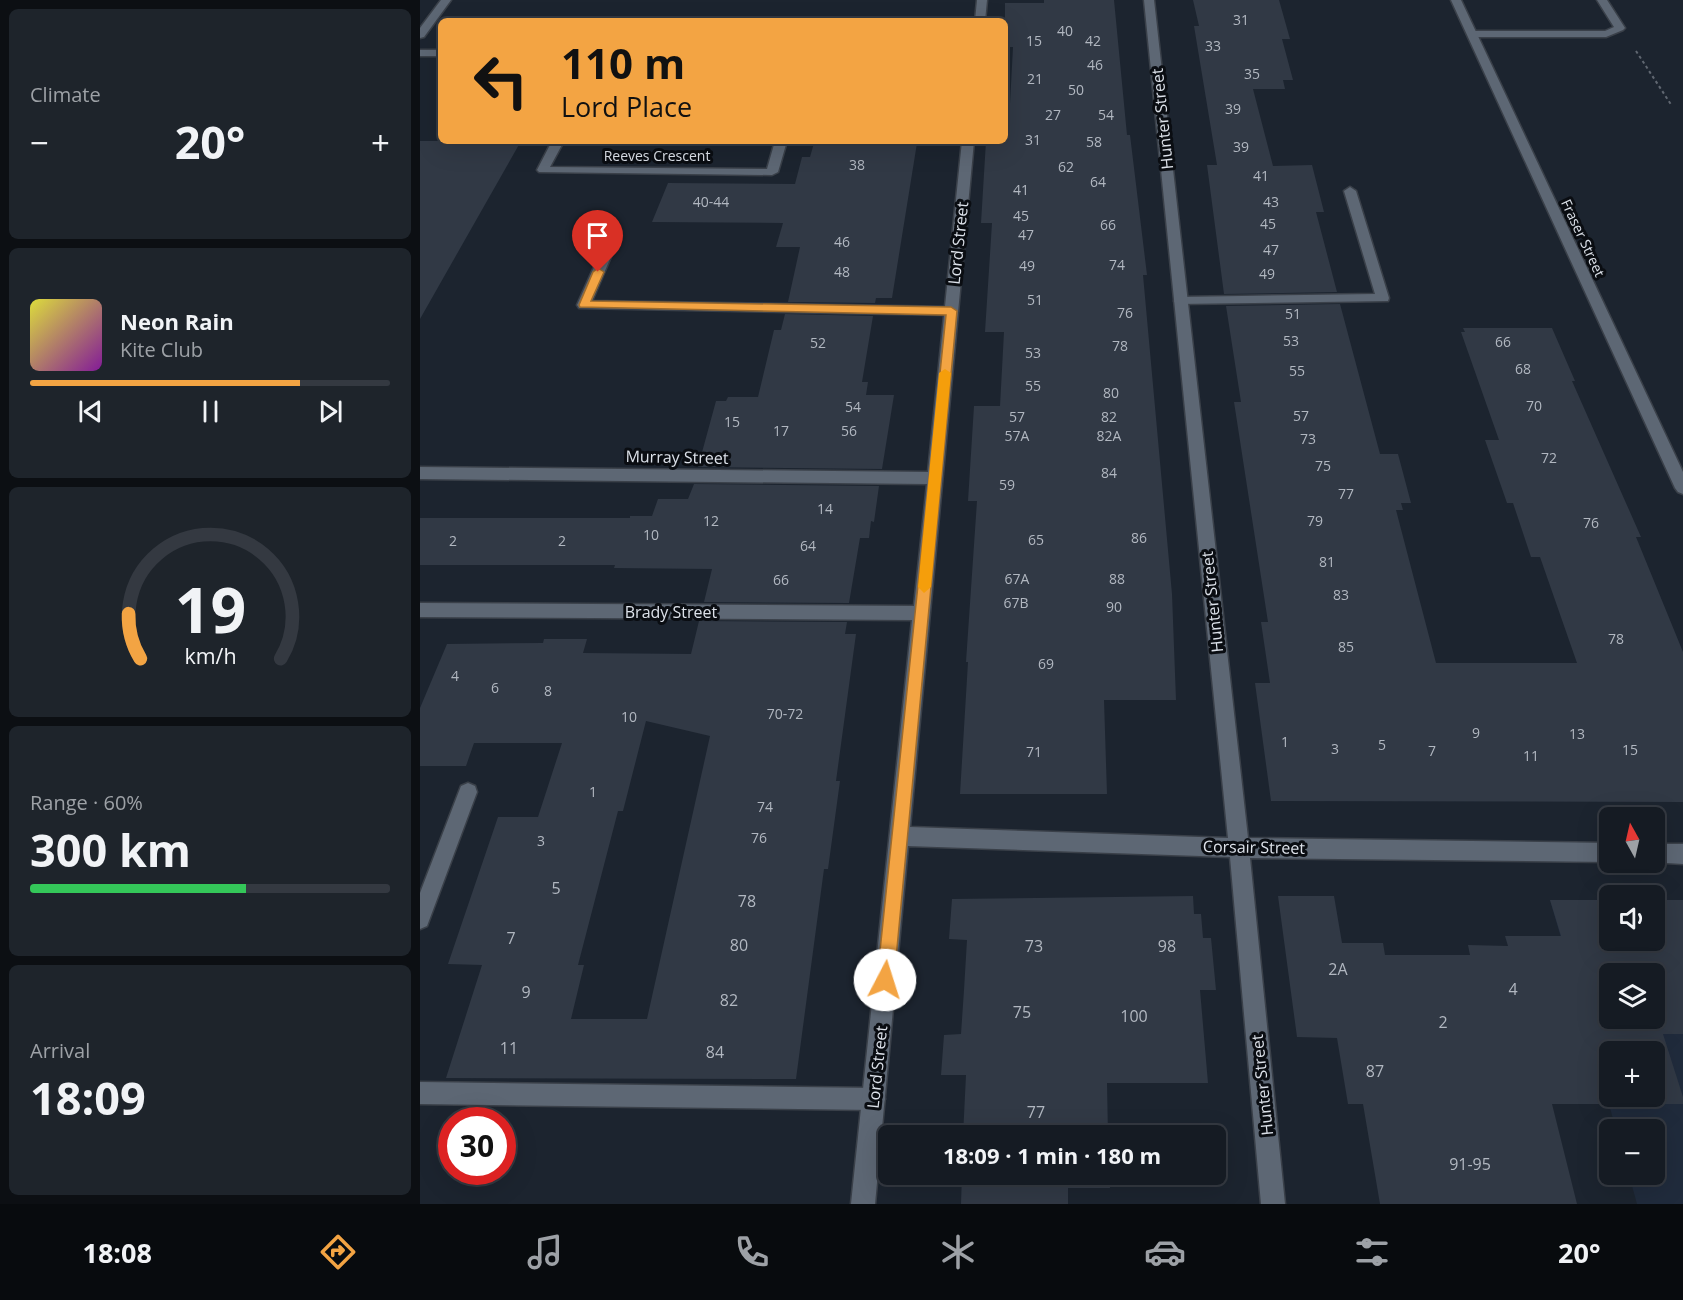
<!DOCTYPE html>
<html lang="en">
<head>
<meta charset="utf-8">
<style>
  :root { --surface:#151b23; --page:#1e242b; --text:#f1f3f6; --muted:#9da1a6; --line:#343941; --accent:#f3a443 }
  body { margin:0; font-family:"Open Sans",sans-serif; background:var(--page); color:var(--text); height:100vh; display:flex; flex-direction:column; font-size:22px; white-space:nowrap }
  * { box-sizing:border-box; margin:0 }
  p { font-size:20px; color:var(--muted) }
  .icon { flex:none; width:33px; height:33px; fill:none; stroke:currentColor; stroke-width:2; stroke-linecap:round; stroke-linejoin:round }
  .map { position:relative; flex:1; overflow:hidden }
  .drawer { display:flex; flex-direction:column; gap:9px; padding:9px; background:#0c0f13; width:420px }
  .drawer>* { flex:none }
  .banner { position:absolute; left:18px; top:18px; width:570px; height:126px; border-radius:9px; box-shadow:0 6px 24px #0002,0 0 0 2px var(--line); background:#f3a443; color:#111; overflow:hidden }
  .needle { width:39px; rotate:352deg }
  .controls { position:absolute; left:1179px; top:807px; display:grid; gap:12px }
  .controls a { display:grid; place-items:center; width:66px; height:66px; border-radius:9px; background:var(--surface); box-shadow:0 6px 24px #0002,0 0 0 2px var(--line); font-size:30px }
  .speed { position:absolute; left:18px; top:1107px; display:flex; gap:12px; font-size:30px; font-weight:700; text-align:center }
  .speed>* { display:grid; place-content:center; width:78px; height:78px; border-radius:50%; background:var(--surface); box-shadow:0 6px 24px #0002,0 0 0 2px var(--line); line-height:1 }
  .speed .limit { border:9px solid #d22; background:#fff; color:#111 }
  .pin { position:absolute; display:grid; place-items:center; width:51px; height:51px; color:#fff; margin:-62px -26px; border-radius:50% 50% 50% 0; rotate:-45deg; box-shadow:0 0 6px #0007 }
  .pin .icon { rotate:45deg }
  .me { position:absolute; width:66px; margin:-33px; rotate:5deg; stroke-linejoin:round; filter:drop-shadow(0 0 4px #0008) }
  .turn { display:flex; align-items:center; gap:21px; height:126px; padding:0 24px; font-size:27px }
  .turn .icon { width:78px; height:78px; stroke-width:2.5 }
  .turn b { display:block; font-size:42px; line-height:51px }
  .big { font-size:45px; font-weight:700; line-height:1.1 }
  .drawer .tile { flex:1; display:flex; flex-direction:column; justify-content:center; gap:9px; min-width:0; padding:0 21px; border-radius:9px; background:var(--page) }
  .drawer .dial { align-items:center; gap:0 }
  .dial svg { height:156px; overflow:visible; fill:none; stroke:var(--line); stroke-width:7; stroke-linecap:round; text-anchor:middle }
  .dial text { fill:var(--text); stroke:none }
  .song { display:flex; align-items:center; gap:18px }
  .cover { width:72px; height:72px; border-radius:9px; background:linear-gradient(135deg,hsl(60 70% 55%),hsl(290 70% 35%)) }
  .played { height:6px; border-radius:3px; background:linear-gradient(90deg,var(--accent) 75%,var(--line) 75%) }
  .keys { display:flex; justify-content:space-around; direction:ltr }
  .heat { display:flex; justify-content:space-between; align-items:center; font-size:33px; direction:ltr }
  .charge { height:9px; border-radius:4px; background:linear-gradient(90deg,#34c759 60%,var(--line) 0) }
  .trip { position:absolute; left:458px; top:1125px; width:348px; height:60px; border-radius:9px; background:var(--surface); box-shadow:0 6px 24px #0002,0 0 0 2px var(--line); font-weight:700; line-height:60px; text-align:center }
  .dock { display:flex; height:96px; justify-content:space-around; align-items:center; background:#080b0e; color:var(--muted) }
  .dock .icon { width:42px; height:42px }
  .dock .on { color:var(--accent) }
  .dock b { font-size:27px; color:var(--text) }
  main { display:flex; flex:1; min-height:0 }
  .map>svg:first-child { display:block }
</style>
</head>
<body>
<main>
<section class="drawer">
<div class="tile"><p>Climate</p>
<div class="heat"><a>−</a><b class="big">20°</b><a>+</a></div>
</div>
<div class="tile">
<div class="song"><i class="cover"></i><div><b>Neon Rain</b><p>Kite Club</p></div></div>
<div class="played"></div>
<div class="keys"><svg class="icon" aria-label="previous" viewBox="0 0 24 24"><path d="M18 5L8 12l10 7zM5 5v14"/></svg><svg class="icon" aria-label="pause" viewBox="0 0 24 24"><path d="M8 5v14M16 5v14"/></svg><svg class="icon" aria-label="next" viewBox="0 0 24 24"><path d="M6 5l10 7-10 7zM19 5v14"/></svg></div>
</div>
<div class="tile dial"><svg viewBox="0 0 100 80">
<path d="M14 69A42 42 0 1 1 86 69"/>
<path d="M14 69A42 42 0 0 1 8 46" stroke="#f3a443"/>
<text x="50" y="56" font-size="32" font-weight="700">19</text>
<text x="50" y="72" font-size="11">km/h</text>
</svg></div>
<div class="tile"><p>Range · 60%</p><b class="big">300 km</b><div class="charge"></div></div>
<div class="tile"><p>Arrival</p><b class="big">18:09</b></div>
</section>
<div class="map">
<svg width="1263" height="1204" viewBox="0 0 1263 1204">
  <rect width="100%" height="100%" fill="#1c242f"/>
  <path fill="#202b3c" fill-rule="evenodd" d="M1130,900H1189L1190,940H1234L1263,900V1204H1217L1209,1175L1234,1174V1130L1196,1129ZM1190,974H1234V1018H1190ZM1190,1052H1234V1096H1190Z"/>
  <path fill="#313945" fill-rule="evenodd" d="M624,0H694L707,135H710L727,275H723L752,594L756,700H684L687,794H540L548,662H546L557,501H548L554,406H580L584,332H565L572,223H561L566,141H588L593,47H585V3H624Z
    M773,0H859L870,39H862L873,80H863L865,89H833L853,166L892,165L904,212H896L917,292L804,294L787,165H797L774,26H779Z
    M0,141H101L0,319Z
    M394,143H497L472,298H456L455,303L368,302L380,247H356L363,223L232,222L248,183L375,184L382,157H390Z
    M920,304L960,454H978L991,503H981L983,510H976L1016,663H1157L1120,557H1111L1093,503H1087L1065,440H1079L1041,332H1045L1043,328H1132L1155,381H1152L1221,537H1216L1263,652V802L851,801L835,683H850L841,622H848L814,402H821L806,306Z
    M365,314L453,316L442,382H448L446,395H474L462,469L278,467L296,401H306L308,397H338L354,330H361Z
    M274,484L459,486L454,522L451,521L449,538H440L429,603L284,602L292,569L194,568L195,565H0V518H210V516H232L238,499H268Z
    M279,621L427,622L425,634H436L416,781H420L408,869H404L376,1079L26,1078L62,965L28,964L78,817H118L142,743H54L46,766H0V708L27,644L123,643L124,639H167L163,653L271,654ZM226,721L290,736L227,1019H151L164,965H158L198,811H203Z
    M773,896L774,914H781L783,938H791L796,990H780L788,1083H687L688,1136H543L546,1075H521L524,1035L541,1034L544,990L547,940L529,939L532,899Z
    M858,896H914L922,943H963L965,955H1050L1048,945L1088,946L1085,936H1141L1130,900H1190V940H1234V900H1263V1034H1243L1263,1097V1104H1132L1157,1204H960L943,1104H928L917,1038L877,1037ZM1190,974H1234V1018H1190ZM1190,1052H1234V1096H1190Z
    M542,1174H689L690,1188H648V1204H541Z"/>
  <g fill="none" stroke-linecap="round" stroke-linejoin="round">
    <g stroke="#3a4049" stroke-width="3">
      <path id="service" d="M1177,0H1187L1205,28L1203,30L1186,37H1052L1047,34L1052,31H1185L1194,27Z
        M132,141H144L130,167L347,169L355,141H367L358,172L352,175L119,172L117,170Z
        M930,187L936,191L969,298L968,301L756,304L754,301L756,298L761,297L955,294L924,191Z
        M193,234L199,238L172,301L531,307L538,311L531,315L159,308L157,305L187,238Z
        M0,1082L454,1088L462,1091L465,1099L462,1107L454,1110L0,1104Z"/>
    </g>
    <g stroke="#3a4049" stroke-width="3">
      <path id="minor" d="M557,0H567L565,21H555Z
        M724,0H734L828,838L1190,843V862L830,858L865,1204H841L810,857L488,846L455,1204H431L492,620L0,617V603L494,606L507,484L0,479V467L508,472L542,141H554L490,827L808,838Z
        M1031,0H1041L1263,472V494L1258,492L1255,488Z
        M0,50H21V56H0Z
        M48,783L55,786L57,792L7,926L0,929V893L41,786Z
        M1234,844H1263V864L1231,862H1234Z"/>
    </g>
    <g stroke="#3a4049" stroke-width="3">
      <path id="tertiary" d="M21,0H31L4,37L0,38V28Z"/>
    </g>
    <path stroke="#606771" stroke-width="2" stroke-dasharray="3 3" stroke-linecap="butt" d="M1216,51L1252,106"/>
    <use href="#service" fill="#5d6774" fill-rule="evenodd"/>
    <use href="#minor" fill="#5d6774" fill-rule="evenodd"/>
    <use href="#tertiary" fill="#5d6774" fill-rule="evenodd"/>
  </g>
  <path fill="#f3a443" stroke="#9e6b2c" stroke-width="1.5" d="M178,268L184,272L171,301L531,307L537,311L474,980L471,986L465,988L459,986L457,980L526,315L160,307L159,305L173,272Z"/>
  <path fill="#f59e0b" d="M525,369L531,373L511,587L504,593L498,587L519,373Z"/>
  <g text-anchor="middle" stroke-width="6" stroke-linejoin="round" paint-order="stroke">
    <g font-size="14" fill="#b1b7c0">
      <text x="821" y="25">31</text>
      <text x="645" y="36">40</text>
      <text x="614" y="46">15</text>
      <text x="673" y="46">42</text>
      <text x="793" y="51">33</text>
      <text x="675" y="70">46</text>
      <text x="832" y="79">35</text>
      <text x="615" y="84">21</text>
      <text x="656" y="95">50</text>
      <text x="813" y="114">39</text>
      <text x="633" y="120">27</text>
      <text x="686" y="120">54</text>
      <text x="613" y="145">31</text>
      <text x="674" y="147">58</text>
      <text x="821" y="152">39</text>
      <text x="437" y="170">38</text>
      <text x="646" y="172">62</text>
      <text x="841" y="181">41</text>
      <text x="678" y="187">64</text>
      <text x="601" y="195">41</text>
      <text x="291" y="207">40-44</text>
      <text x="851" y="207">43</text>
      <text x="601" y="221">45</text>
      <text x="848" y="229">45</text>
      <text x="688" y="230">66</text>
      <text x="606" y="240">47</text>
      <text x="422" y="247">46</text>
      <text x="851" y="255">47</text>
      <text x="697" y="270">74</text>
      <text x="607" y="271">49</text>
      <text x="422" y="277">48</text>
      <text x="847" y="279">49</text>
      <text x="615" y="305">51</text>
      <text x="705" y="318">76</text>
      <text x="873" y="319">51</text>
      <text x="871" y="346">53</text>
      <text x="1083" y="347">66</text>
      <text x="398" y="348">52</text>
      <text x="700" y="351">78</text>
      <text x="613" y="358">53</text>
      <text x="1103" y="374">68</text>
      <text x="877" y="376">55</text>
      <text x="613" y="391">55</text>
      <text x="691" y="398">80</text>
      <text x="1114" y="411">70</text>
      <text x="433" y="412">54</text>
      <text x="881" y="421">57</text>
      <text x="597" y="422">57</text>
      <text x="689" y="422">82</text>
      <text x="312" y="427">15</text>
      <text x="361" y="436">17</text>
      <text x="429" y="436">56</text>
      <text x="597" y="441">57A</text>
      <text x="689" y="441">82A</text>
      <text x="888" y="444">73</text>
      <text x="1129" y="463">72</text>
      <text x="903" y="471">75</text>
      <text x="689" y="478">84</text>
      <text x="587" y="490">59</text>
      <text x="926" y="499">77</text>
      <text x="405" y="514">14</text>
      <text x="291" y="526">12</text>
      <text x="895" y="526">79</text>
      <text x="1171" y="528">76</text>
      <text x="231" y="540">10</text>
      <text x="719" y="543">86</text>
      <text x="616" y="545">65</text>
      <text x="33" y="546">2</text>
      <text x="142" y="546">2</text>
      <text x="388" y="551">64</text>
      <text x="907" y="567">81</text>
      <text x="597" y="584">67A</text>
      <text x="697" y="584">88</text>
      <text x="361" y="585">66</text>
      <text x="921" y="600">83</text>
      <text x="596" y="608">67B</text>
      <text x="694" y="612">90</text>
      <text x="1196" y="644">78</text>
      <text x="926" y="652">85</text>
      <text x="626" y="669">69</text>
      <text x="35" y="681">4</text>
      <text x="75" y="693">6</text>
      <text x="128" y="696">8</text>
      <text x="365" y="719">70-72</text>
      <text x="209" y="722">10</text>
      <text x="1056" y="738">9</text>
      <text x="1157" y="739">13</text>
      <text x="865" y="747">1</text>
      <text x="962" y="750">5</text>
      <text x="915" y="754">3</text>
      <text x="1210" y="755">15</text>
      <text x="1012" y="756">7</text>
      <text x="614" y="757">71</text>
      <text x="1111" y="761">11</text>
      <text x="173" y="797">1</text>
      <text x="345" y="812">74</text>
      <text x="339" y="843">76</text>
      <text x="121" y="846">3</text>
    </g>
    <g font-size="14" fill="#dce1e9" stroke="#0a0d12">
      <text x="237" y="161">Reeves Crescent</text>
      <text transform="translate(1163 238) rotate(65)" y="5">Fraser Street</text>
    </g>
    <g font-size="16" fill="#dce1e9" stroke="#0a0d12">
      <text transform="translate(742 119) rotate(-96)" y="6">Hunter Street</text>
      <text transform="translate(538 243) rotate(-84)" y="6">Lord Street</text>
      <text transform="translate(257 457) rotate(1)" y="6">Murray Street</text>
      <text transform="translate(792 602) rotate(-96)" y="6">Hunter Street</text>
      <text x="251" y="618">Brady Street</text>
      <text transform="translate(834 847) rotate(1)" y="6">Corsair Street</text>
      <text transform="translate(457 1067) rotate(-84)" y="6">Lord Street</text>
      <text transform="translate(842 1085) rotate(-96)" y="6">Hunter Street</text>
    </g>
    <g font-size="16" fill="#b1b7c0">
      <text x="136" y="894">5</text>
      <text x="327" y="907">78</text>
      <text x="91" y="944">7</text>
      <text x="319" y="951">80</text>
      <text x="614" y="952">73</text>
      <text x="747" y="952">98</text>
      <text x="918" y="975">2A</text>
      <text x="1093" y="995">4</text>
      <text x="106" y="998">9</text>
      <text x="309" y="1006">82</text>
      <text x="602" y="1018">75</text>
      <text x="714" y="1022">100</text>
      <text x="1023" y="1028">2</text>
      <text x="89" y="1054">11</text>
      <text x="295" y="1058">84</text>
      <text x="955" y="1077">87</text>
      <text x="616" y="1118">77</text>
      <text x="1050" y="1170">91-95</text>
    </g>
  </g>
</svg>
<div class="controls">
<a><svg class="needle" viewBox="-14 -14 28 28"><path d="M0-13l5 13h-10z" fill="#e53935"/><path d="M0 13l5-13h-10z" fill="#9da1a6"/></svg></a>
<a><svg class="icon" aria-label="sound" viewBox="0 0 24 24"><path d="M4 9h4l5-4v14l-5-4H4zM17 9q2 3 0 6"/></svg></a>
<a><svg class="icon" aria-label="layers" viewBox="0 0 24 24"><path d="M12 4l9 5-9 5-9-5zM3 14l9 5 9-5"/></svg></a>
<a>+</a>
<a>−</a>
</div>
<div class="speed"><div class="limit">30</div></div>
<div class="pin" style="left:178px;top:272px;background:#d93025"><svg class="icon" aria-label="arrive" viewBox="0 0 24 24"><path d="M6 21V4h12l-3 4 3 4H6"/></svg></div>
<svg class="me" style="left:465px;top:980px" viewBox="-20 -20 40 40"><circle r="19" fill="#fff"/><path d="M0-13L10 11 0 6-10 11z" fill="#f3a443"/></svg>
<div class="trip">18:09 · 1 min · 180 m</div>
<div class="banner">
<div class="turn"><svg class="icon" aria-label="left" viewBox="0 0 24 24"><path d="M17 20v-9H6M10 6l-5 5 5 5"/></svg><div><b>110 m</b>Lord Place</div></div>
</div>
</div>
</main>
<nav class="dock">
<b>18:08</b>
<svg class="icon on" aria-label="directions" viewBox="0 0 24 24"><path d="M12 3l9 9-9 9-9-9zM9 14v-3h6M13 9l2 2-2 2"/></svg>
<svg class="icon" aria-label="music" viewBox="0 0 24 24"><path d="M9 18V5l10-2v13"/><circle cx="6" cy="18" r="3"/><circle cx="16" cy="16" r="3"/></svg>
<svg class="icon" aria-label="phone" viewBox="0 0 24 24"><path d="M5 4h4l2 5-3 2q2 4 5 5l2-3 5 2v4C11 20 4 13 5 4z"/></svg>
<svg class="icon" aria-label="climate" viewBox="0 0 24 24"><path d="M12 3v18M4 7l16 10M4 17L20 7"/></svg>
<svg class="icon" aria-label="car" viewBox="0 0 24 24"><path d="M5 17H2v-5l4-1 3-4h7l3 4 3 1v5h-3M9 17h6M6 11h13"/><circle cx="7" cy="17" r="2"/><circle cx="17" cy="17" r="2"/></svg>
<svg class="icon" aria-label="filters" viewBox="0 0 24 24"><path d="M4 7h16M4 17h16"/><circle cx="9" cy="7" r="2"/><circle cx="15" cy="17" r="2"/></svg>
<b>20°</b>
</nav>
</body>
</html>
